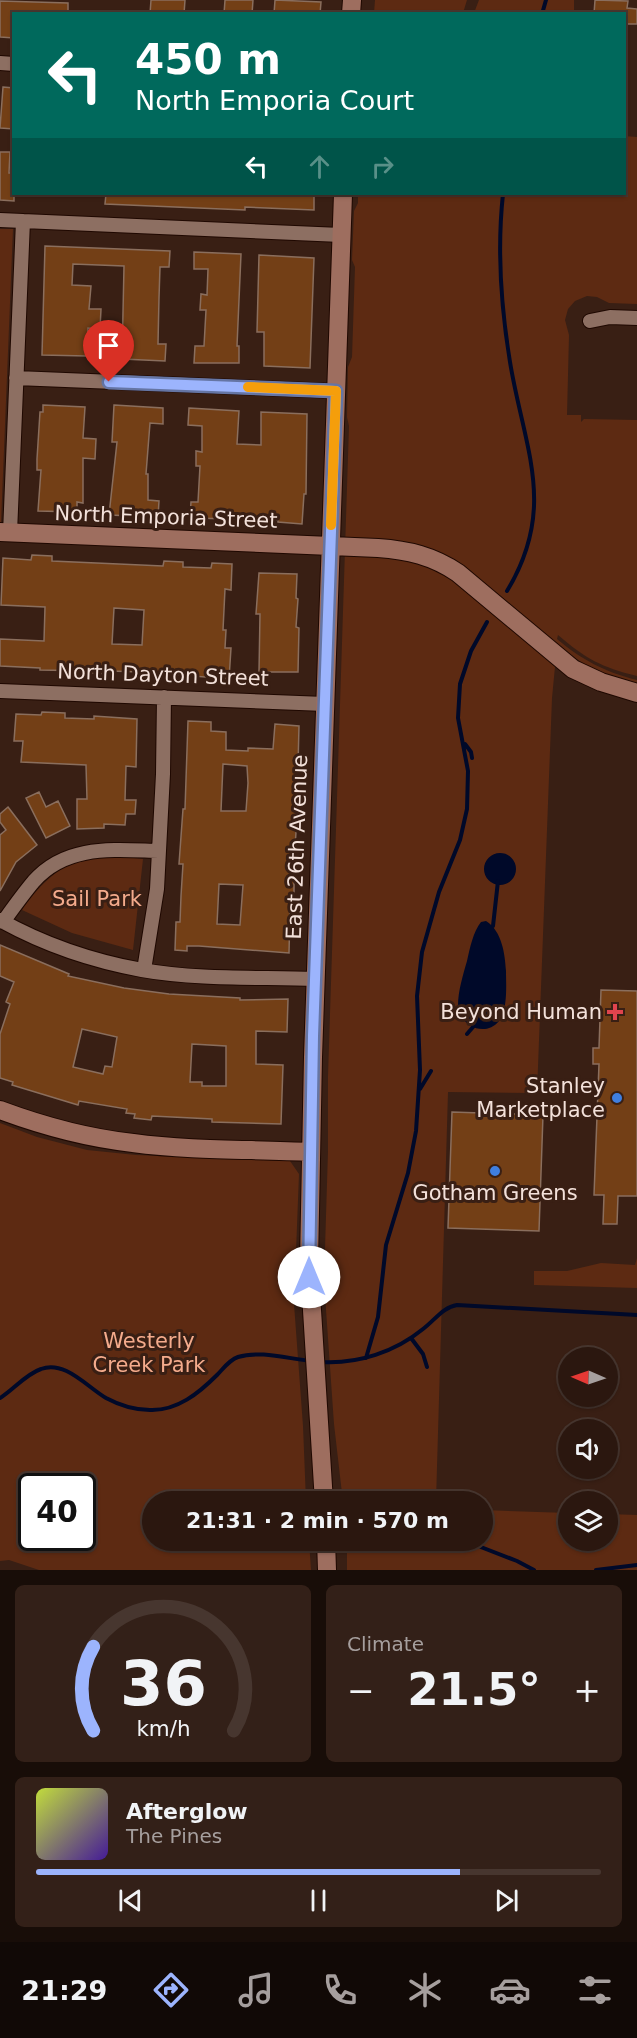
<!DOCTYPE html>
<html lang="en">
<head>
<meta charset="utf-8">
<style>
  :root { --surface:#2b170f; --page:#332018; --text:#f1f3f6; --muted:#a69f9e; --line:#47362f; --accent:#9cb4fd }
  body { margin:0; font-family:"DejaVu Sans",sans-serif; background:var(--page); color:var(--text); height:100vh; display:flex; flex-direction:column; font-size:22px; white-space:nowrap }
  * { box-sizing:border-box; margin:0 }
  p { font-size:20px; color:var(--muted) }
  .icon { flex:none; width:33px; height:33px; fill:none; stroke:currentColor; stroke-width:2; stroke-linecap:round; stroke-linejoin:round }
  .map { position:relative; height:1570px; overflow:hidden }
  .panel { display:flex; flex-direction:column; gap:15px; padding:15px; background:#180d08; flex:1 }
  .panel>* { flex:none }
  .guide { position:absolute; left:12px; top:12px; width:614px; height:183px; border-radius:0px; box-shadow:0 2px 4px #0004,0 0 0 2px var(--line); background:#00695c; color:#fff; overflow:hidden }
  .needle { width:39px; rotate:272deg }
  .controls { position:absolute; left:558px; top:1347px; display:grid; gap:12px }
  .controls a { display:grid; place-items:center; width:60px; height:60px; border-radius:50%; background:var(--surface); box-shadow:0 2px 4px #0004,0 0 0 2px var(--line); font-size:30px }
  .speed { position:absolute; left:18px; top:1473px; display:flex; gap:12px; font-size:30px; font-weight:700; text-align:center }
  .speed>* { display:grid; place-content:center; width:78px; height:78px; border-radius:50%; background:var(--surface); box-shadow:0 2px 4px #0004,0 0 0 2px var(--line); line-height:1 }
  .speed .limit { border:3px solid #111; border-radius:9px; background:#fff; color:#111 }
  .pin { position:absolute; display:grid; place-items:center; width:51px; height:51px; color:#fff; margin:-62px -26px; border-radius:50% 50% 50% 0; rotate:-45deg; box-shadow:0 0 6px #0007 }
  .pin .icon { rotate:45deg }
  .me { position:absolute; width:66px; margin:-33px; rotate:0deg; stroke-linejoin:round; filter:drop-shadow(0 0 4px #0008) }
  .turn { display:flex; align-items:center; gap:21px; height:126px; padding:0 24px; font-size:27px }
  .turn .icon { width:78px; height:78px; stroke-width:2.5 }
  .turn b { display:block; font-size:42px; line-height:51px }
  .lanes { display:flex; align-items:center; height:57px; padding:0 24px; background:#0003; justify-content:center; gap:30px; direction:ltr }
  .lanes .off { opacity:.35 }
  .big { font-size:45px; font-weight:700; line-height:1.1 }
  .panel .tile { flex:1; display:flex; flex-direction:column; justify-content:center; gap:9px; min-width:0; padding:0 21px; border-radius:9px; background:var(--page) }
  .panel .dial { align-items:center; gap:0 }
  .dial svg { height:156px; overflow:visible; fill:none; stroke:var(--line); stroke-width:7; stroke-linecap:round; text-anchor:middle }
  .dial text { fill:var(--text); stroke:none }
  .song { display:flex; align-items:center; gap:18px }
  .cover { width:72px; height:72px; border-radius:9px; background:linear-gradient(135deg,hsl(70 70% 55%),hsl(260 70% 35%)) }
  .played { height:6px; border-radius:3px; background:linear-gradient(90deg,var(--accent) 75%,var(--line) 75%) }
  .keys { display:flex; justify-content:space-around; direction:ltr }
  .heat { display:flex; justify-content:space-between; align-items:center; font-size:33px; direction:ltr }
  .panel .tiles { flex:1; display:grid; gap:15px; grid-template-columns:1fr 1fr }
  .tile:last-child { grid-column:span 2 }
  .trip { position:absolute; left:142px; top:1491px; width:351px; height:60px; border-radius:30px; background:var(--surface); box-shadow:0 2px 4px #0004,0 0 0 2px var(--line); font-weight:700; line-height:60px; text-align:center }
  .menu { display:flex; height:96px; justify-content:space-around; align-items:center; background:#110906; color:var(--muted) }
  .menu .icon { width:42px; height:42px }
  .menu .current { color:var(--accent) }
  .menu b { font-size:27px; color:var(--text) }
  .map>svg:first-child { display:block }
</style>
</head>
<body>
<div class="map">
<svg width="637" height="1570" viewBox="0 0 637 1570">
  <rect width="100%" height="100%" fill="#391f14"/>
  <path fill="#5d2a12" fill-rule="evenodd" d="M375,0H467L463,13H374Z
    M479,0H574V13H474Z
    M624,136L637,137V304L609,303L597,297L587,296L575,301L568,309L565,320L569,335L567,415H581V422L584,419L637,420V676C601,667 586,659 558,635L557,639C582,660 605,672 637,680V684C603,675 585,666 557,646L552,698L537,1093L448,1092L436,1501L343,1502L334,1424L324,1281L328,1151V1076L349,426L347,417L348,367L352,357L355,267L352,260L354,211L358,203V194H624Z
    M0,229H13L1,523H0Z
    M125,857L143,859L133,950L72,933L22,910C36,889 57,867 82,859C95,856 111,858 125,857Z
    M0,1123L37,1137L87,1150L136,1155L290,1161L299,1174L294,1304L303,1426L306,1501L153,1502V1540L309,1541L311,1570H39L9,1560L0,1561ZM32,1486H82V1538H32Z
    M637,1258V1288L534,1285V1271H567L601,1263L635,1265Z
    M483,1510L568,1513V1540H608V1514L637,1515V1570H347V1541L483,1540Z"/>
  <path fill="#000929" d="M484 869a16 16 0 1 1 32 0a16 16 0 1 1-32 0Z
    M486,921C502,931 505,954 506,971C506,985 508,1009 499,1021C485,1038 460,1026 458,1006C458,991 463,975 467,961C470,948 473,932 481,922Z"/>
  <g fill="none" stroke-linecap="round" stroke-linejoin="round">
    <path stroke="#000929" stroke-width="4" d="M542,14L546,0
      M503,194C497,249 501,307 510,362C524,448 558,507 507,591
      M465,744L471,752L472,758
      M493,926L498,881
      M467,1034L473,1027
      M420,1089L431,1071
      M411,1338L423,1354L427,1367
      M366,1358L378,1317L386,1245L408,1173L416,1131L420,1070L417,996L422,952L439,892L460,840L467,809L468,771L458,718L460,684L471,651L487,622
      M322,1362C358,1364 395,1352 423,1329C435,1320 443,1307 457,1305L637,1315
      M0,1398C13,1390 26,1374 41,1369C65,1360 87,1387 106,1398C119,1405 135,1410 150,1410C177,1411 199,1393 217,1375C223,1369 229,1360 238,1357C260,1350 289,1359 311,1361
      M468,1542L517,1561L534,1570
      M596,1570L637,1565"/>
  </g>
  <path fill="#733f16" stroke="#8a6e5d" stroke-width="1.5" fill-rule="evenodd" d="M151,0H185L184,14H150Z
    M225,0H253L252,14H224Z
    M275,0L321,2L320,14H274Z
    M595,0L628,1L627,8L637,9V24H624V14H594Z
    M0,1L68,3V14H14V38L0,37Z
    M3,87L14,88V129L0,128Z
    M0,152H10L9,173H14V201L0,200Z
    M106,194H314V210L245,207V210L105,204Z
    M45,246L170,251L169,267H160L159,298L158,344H166L165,361L122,359L124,266L73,264L72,285L91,286L89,309H101L100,329L88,328L87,356L42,355Z
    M194,252L241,254L237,346H239V363H194L195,346H204L206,310H200L201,294L207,295L208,269H194Z
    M259,255L314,258L310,368L264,366V332H257Z
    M43,405L85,407L83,438L96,439L95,459L83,458V503L77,502V512L38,511L41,470H37V459L40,412H43Z
    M114,405L163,408V424L150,423L146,474H148V500L159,501L158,517L109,515L117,442H112Z
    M189,408L239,411L237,444L261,445V412L307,414L306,494H304L302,524L278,522V520L190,518L191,502H198L200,466H196V451L202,452V426L188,425Z
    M32,555L52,556V561L163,566L164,561L183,562V567L211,568L212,563L232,564L231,590L225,589L223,630H226L225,648H231L229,679L157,673L156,676H140V672L110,671V674L91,673V671L40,670V668L0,666V639L44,641L45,607L1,605L3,558L31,560ZM114,608L144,610L142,645L112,644Z
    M259,573L297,574L296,598L298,599L296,627L299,628L298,672H259L260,614H256Z
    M42,712L65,713V718L94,719V716L137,719L136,767L126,766L125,800H136L135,814H126L125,825L104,824V828L77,829V799H87L86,765L21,762L23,741H14L16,714L41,715Z
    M188,721L211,722V731L226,732V750L248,751V748L273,749L275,724L299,726L298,766H301L300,787H295L294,810H296V832L295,848H293L291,873H294V895L293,911H290L289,953L199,946H187V951L175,950L176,922H180L181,896L183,864H179L183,809H185ZM223,764L247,766L248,783L246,811H221ZM219,884L243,885L240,925L217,924Z
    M39,792L46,807L58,801L70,826L46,838L26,798Z
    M8,807L37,845L16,862L0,891V835L6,830L0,822V814Z
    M0,945L69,974L68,976L124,988L169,994L240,998V1000L288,999L287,1032L256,1031V1064L283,1065L281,1124L212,1122V1119L152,1116L151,1120L134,1118L135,1114L126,1113L127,1109L79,1101L78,1105L12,1085L13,1082L0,1078V1034L10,1004L6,1002L14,982L0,976ZM82,1029L117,1037L112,1067L105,1066L103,1074L73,1067ZM192,1044L226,1046V1086H202V1082H190Z
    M601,990L637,991V1196H618L617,1224H603L604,1195H594L599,1064H593V1048H599Z
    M452,1112L543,1115L539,1231L448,1228Z"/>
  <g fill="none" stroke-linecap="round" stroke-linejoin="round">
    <g stroke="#1f0801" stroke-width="16">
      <path id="street" d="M0,63L14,64
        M0,220L341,235
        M590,321L610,317L637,318
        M16,378L336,391
        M10,533L23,221
        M0,691L325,704
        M0,920C43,944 93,961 142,970C198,980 258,977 315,979
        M3,922C13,908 23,894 34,881C67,844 114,850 159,851
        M144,970L157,889L163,774L164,697"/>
    </g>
    <g stroke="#1f0801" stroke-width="20">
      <path id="secondary" d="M351,14L352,0
        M0,532L378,548C408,550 433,556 458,573L573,669L601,682L637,693
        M0,1110C43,1126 87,1138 133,1143C192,1151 252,1149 311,1152
        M324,1502L309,1262L313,1057L343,194
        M326,1540L327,1570"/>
    </g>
    <use href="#street" stroke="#8d6f62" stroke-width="14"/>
    <use href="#secondary" stroke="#9e6e5f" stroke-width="18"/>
  </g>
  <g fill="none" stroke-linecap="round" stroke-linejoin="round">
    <g stroke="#6575a4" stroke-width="15">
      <path id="route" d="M109,382L336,391L313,1036L309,1277"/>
    </g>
    <use href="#route" stroke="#9cb4fd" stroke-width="10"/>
    <path stroke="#f59e0b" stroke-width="10" d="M248,387L336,391L331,525"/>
  </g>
  <path fill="#e0444e" stroke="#391f14" stroke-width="2" d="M612 1003h6v6h6v6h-6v6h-6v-6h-6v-6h6z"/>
  <g fill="#3f7fe0" stroke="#391f14" stroke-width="2">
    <circle cx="617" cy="1098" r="6"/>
    <circle cx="495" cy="1171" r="6"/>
  </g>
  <g text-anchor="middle" stroke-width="6" stroke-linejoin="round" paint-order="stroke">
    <g font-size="21" fill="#f3e1da" stroke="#391f14">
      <text transform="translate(166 517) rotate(2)" y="7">North Emporia Street</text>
      <text transform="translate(163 675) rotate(2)" y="7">North Dayton Street</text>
      <text transform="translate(297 847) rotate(-88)" y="7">East 26th Avenue</text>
    </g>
    <g font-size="21" fill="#f4ab8c" stroke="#391f14">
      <text x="97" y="906">Sail Park</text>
      <text x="149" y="1348">Westerly<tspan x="149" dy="24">Creek Park</tspan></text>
    </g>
    <g font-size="21" fill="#f3e1da" stroke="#391f14" text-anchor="end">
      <text x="602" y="1019">Beyond Human</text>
      <text x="605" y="1093">Stanley<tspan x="605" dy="24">Marketplace</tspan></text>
      <text x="495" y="1200" text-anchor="middle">Gotham Greens</text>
    </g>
  </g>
</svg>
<div class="controls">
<a><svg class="needle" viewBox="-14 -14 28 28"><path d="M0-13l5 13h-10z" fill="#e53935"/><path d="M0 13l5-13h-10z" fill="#a69f9e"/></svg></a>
<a><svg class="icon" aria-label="sound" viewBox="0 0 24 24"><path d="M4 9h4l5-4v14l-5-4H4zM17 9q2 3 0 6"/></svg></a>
<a><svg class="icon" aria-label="layers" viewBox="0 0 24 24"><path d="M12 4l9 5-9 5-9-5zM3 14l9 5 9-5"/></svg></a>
</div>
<div class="speed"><div class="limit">40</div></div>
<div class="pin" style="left:109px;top:382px;background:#d93025"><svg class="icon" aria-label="arrive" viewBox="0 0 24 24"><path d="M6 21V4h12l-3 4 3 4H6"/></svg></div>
<svg class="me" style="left:309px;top:1277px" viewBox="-20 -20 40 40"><circle r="19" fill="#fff"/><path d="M0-13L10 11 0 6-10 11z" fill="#9cb4fd"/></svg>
<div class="trip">21:31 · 2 min · 570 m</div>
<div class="guide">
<div class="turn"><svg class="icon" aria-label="left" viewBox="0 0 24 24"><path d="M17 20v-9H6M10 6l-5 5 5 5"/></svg><div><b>450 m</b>North Emporia Court</div></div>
<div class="lanes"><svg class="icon" aria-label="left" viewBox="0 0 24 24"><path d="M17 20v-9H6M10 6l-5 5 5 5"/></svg><svg class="icon off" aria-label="ahead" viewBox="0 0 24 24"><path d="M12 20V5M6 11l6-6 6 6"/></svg><svg class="icon off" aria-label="right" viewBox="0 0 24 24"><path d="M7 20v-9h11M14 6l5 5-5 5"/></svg></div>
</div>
</div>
<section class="panel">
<div class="tiles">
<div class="tile dial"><svg viewBox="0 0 100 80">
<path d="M14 69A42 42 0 1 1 86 69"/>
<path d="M14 69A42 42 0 0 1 14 26" stroke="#9cb4fd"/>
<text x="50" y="56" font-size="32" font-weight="700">36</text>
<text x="50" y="72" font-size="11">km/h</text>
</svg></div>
<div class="tile"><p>Climate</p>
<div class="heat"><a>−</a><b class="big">21.5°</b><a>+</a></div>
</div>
<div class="tile">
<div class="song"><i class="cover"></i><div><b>Afterglow</b><p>The Pines</p></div></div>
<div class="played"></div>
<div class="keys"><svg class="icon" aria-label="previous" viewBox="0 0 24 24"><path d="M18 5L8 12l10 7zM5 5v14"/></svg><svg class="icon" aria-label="pause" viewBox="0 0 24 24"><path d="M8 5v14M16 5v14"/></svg><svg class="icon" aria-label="next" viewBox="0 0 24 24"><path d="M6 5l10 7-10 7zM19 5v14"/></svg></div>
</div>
</div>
</section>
<nav class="menu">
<b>21:29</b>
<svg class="icon current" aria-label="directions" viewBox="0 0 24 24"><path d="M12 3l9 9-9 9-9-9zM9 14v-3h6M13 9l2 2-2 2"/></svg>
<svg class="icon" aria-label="music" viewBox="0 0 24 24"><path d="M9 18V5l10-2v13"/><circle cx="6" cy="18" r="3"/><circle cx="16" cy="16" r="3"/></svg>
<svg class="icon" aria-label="phone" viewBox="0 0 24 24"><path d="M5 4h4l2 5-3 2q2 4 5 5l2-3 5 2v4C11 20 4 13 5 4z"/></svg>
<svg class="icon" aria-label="climate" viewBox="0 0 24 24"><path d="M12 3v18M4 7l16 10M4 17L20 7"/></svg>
<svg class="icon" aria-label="car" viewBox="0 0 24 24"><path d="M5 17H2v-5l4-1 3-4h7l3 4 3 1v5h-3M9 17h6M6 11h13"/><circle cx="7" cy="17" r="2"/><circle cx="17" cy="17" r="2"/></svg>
<svg class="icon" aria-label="filters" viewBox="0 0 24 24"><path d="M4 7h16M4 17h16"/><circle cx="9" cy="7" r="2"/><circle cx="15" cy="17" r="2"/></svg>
</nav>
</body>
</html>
